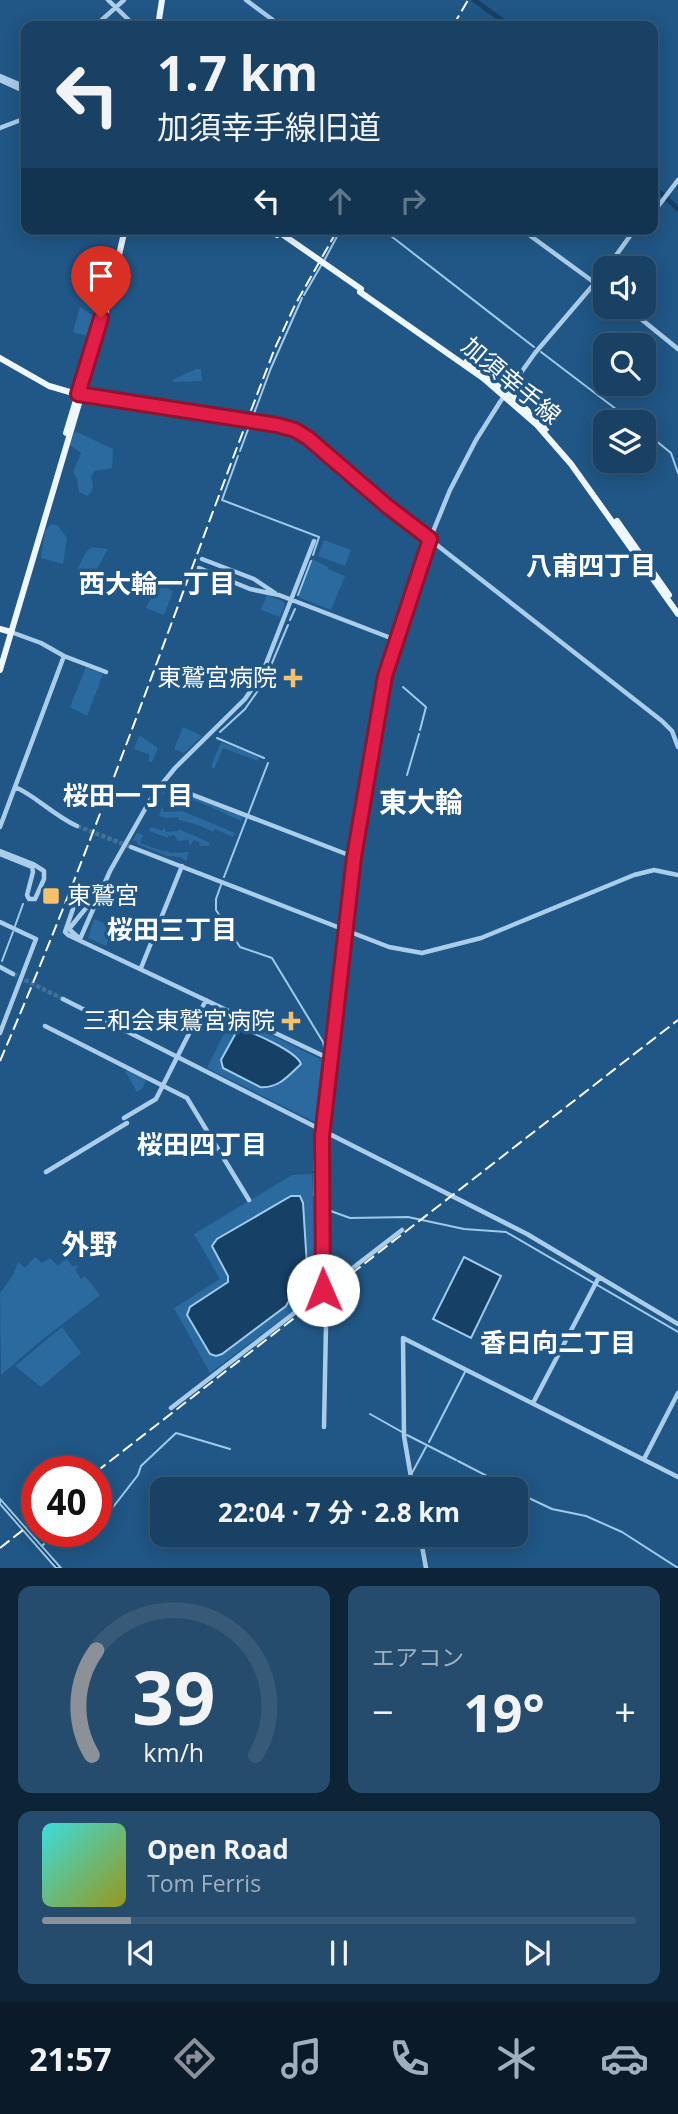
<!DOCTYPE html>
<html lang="ja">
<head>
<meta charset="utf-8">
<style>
  :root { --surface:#184164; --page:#254c6d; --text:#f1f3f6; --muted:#9fafbf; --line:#365a78; --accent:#8c9099 }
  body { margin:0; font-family:"Open Sans","Noto Sans JP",sans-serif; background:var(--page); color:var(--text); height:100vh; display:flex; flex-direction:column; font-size:26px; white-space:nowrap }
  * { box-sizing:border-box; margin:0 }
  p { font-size:23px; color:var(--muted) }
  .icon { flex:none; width:38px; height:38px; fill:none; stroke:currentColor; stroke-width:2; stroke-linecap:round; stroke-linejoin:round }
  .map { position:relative; height:1568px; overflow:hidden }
  .side { display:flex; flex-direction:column; gap:18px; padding:18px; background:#0d2437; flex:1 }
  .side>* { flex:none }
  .banner { position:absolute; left:21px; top:21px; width:637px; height:214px; border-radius:14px; box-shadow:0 4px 18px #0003,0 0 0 2px var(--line); background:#184164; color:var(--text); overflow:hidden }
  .controls { position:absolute; left:593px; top:256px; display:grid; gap:14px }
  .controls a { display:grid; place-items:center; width:63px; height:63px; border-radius:14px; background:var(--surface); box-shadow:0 4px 18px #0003,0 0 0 2px var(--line); font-size:35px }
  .speed { position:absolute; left:21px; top:1456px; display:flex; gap:14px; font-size:35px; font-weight:700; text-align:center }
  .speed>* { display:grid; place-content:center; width:91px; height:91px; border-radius:50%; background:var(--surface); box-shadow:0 4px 18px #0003,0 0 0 2px var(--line); line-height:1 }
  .speed .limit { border:10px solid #d22; background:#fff; color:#111 }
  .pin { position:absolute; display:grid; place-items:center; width:60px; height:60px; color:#fff; margin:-72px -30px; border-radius:50% 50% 50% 0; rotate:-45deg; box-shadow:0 0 7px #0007 }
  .pin .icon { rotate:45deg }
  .me { position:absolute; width:77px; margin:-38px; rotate:359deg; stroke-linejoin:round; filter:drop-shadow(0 0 5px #0008) }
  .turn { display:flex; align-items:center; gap:24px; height:147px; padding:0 21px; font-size:32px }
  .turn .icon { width:91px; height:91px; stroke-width:2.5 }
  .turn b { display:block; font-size:49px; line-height:60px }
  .lanes { display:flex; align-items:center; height:66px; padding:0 21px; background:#0003; justify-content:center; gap:35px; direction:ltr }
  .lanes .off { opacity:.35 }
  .big { font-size:52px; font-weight:700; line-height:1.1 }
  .side .card { flex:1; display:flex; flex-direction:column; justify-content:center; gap:10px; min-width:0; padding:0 24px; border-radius:14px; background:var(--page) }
  .side .dial { align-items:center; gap:0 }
  .dial svg { height:182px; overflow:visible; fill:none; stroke:var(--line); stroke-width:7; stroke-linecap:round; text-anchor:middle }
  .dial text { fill:var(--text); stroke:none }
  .song { display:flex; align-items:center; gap:21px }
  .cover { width:84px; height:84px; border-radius:10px; background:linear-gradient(135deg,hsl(180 70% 55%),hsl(60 70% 35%)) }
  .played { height:7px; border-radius:4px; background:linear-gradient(90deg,var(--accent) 15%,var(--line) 15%) }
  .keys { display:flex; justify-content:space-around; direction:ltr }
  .heat { display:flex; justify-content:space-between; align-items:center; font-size:38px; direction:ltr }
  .side .tiles { flex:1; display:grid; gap:18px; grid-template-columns:1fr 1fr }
  .card:last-child { grid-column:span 2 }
  .trip { position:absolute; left:150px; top:1477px; width:378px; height:70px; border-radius:14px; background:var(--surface); box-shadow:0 4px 18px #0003,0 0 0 2px var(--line); font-weight:700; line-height:70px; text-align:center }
  .menu { display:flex; height:112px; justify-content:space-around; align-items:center; background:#0a1a28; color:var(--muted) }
  .menu .icon { width:49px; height:49px }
  .menu .selected { color:var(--accent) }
  .menu b { font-size:32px; color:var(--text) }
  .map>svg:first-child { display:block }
</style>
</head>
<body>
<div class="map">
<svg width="678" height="1568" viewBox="0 0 678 1568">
  <rect width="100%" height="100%" fill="#205786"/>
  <path fill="#2a6a9f" d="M80,307L96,317L91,337L73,332Z
    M196,369H201L202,381L174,382L173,380Z
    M75,431L113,449L112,468L95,471L91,476C93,484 95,490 87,496L79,492L77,479L73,472L81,453L70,445Z
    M51,524L57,525L67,538L63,564L41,558L45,531Z
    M324,540L351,550L345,566L318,556Z
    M92,547L108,549L91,579L76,572L86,552Z
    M312,559L328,567V569L345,576L331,610L298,597Z
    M157,583L173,591L164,615L146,608Z
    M267,595L283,601L285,605L280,617L261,610Z
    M86,667L103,674L87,716L70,707Z
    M183,727L202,736L184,753L174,749Z
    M139,735L158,748L152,762L148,761L150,755L134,749Z
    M221,742L259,757L258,761L223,748L214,769L211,767Z
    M168,788L241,816L243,818L240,823V820C219,813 197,796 172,798L174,794L166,791L163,795L161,794Z
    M162,806L164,812L182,811L235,833L233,837L215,829L213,832L198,825L179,820V817L166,818L159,816Z
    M151,827L162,831L164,827L166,832L178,831L181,828V830L210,843L208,846H200L199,842L193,840L190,846L188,840L178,841L174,835L168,836V838L149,831Z
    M137,833L143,835L140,843L165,852L166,850L170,853L189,852L186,861L181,857L167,856L137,844L138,842L133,840Z
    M94,919L114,927L106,946L88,938Z
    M233,1016L322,1060L315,1122L207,1068Z
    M127,1069L146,1079L143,1088L137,1092L126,1073Z
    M312,1174L313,1194L320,1209L319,1291L210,1373L174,1308L220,1279L194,1234L292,1175Z
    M35,1257L42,1263L50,1258L58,1266L66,1258L73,1267L76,1265L78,1267L75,1269L81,1279L85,1276L100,1295L38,1343L1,1375L0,1293L13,1275L18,1262L25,1268Z
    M62,1327L81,1353L41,1387L15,1366Z"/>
  <path fill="#164066" stroke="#9ecaeb" stroke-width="2" d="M238,1029C252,1031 297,1052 301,1064C290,1074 279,1089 260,1087L223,1068L221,1060Z
    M291,1196H300L303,1203L307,1266L297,1273L296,1281L294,1280L292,1295L286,1306L222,1354L216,1356L210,1354L187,1315L190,1307L228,1282V1276L212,1246L217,1239Z
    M464,1257L501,1276L471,1338L433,1319Z
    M0,1499L61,1568H56L0,1504Z"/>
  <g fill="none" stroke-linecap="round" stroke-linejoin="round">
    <path stroke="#9ecaeb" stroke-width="2" d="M382,229L534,347
      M325,259L341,229
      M304,295L322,264
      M541,352L633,422
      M644,431L671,453L678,473
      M240,451L271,368L302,298
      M238,456L222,500L319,537L313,555
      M298,595L311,561
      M290,620L295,609
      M264,682L288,625
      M403,687L426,707L420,730
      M220,732L245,709L259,689
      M217,738L264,758
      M407,775L419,734
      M224,877L268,763
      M221,885L216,899V910L240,947L272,958L323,1042L325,1051
      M15,926L23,904
      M2,961L13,932
      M317,1120L323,1069
      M314,1170L315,1135
      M314,1174V1195L319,1204
      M328,1210L350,1218L408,1217L464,1229L506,1232L678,1332
      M370,1414L402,1432
      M407,1435L456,1460
      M429,1442L465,1372
      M458,1461L512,1489
      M412,1473L426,1447
      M516,1492L552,1509L586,1516L622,1532L678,1568
      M96,1529L138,1475L141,1466L176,1433L230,1449
      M42,1546L45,1543L94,1531"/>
    <path stroke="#164066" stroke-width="5" d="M474,0L510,26
      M653,186L678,209"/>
    <path stroke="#417098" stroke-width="4.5" stroke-dasharray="4.5 2" stroke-linecap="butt" d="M77,826L131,847
      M13,974L63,999"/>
    <path stroke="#aacdea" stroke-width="4.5" d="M108,0L135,26
      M246,0L281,26
      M95,26L124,0
      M0,76L26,87
      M0,80L26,92
      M0,128L26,118
      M653,213L678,180
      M521,229L606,291
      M607,268L635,229
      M625,306L678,349
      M82,395L277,425L295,430L308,438L387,506L662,721L672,731L678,747
      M202,559L254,579L275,593
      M199,568L250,589L279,595L396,640
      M64,656L106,672
      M162,783L354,857
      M15,787C36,796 53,815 77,826
      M0,827L64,656L41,643L11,632
      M131,847L389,947L422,953L481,938L634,875L654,870L678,875
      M0,851L33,864L44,871V879L35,899H29L27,895L33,872L32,867L0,854
      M0,922L36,939L0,1033
      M80,939L110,871L153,795L175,768L245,699L262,674L314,541
      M80,939L69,929L86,908V904L80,901L75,903L65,932L68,935L330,1059
      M0,967L13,974
      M141,968L182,866
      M63,999L527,1234L678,1324
      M45,1026L187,1098L249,1200
      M124,1118L156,1099L206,1000
      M46,1172L127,1123
      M533,1403L599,1277
      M171,1408L402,1230
      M324,1427L326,1325L322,1276V1130L354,857L385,676L430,539L450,490L476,440L500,402L535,353L606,270
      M644,1459L678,1393
      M413,1489L404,1436L403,1338L678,1477
      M420,1535L426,1568"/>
    <path stroke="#eef6fe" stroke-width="6" d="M158,26L162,0
      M268,229L277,235
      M360,292L483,378L537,425L571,464L678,614
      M0,358L49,386L80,395
      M467,361L512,395L546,429
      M66,433L83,377
      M617,521L669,595
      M0,629L11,632
      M0,670L104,319L125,229"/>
    <path stroke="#fff" stroke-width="2" stroke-dasharray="12 5" stroke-linecap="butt" d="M453,26L468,0
      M0,1061C101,827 183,585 275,348L295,305L338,229
      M96,1472L678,1020
      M0,1548L37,1519"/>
    <path stroke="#eef6fe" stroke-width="6" d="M279,232L361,289"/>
  </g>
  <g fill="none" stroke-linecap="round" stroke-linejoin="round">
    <g stroke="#92132f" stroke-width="18">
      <path id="route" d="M101,318L78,394L277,425L295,430L308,438L387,506L430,539L385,676L354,857L322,1137L323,1290"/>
    </g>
    <use href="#route" stroke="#e11d48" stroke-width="12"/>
  </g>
  <g fill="#f7c06b" stroke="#205786" stroke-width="2.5">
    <path d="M289.5 667.5h7v7h7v7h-7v7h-7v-7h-7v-7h7z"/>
    <rect x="42" y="887" width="18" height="18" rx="3.5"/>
    <path d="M287.5 1010.5h7v7h7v7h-7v7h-7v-7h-7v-7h7z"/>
  </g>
  <g text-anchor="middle" stroke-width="7" stroke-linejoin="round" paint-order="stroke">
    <g font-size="24" fill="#fff" stroke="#205786">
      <text transform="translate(511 381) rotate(40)" y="8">加須幸手線</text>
    </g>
    <g font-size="24" fill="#fff" stroke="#205786" text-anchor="end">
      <text x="277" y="686">東鷲宮病院</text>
      <text x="67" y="904" text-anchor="start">東鷲宮</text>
      <text x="275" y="1029">三和会東鷲宮病院</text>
    </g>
    <g font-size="26" font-weight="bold" fill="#fff" stroke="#205786">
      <text x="591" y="575">八甫四丁目</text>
      <text x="157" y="593">西大輪一丁目</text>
      <text x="128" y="805">桜田一丁目</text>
      <text x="172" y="939">桜田三丁目</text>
      <text x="202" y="1154">桜田四丁目</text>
      <text x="558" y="1352">香日向二丁目</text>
    </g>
    <g font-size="28" font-weight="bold" fill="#fff" stroke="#205786">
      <text x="421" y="812">東大輪</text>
      <text x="89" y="1254">外野</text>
    </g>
  </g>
</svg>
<div class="controls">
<a><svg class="icon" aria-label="sound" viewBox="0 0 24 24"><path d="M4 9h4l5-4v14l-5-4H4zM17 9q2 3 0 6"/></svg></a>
<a><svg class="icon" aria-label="search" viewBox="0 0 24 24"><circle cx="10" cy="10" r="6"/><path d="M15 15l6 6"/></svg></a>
<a><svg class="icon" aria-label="layers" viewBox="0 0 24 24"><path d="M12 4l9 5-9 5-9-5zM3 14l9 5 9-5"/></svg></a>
</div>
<div class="speed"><div class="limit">40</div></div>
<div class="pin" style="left:101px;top:318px;background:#d93025"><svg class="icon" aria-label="arrive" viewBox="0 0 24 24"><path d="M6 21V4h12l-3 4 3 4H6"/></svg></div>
<svg class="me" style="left:323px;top:1290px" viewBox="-20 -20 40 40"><circle r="19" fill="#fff"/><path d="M0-13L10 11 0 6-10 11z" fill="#e11d48"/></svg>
<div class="trip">22:04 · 7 分 · 2.8 km</div>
<div class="banner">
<div class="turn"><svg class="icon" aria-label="left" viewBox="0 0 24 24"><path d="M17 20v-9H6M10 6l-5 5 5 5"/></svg><div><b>1.7 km</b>加須幸手線旧道</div></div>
<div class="lanes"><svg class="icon" aria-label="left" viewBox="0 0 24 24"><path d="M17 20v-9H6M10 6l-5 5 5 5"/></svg><svg class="icon off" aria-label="ahead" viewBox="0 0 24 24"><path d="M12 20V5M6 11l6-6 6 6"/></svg><svg class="icon off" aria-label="right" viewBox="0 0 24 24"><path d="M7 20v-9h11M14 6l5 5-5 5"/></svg></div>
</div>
</div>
<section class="side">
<div class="tiles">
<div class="card dial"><svg viewBox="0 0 100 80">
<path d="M14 69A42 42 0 1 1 86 69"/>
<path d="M14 69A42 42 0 0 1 16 23" stroke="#8c9099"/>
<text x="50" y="56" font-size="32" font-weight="700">39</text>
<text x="50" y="72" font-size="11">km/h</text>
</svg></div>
<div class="card"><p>エアコン</p>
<div class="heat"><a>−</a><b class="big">19°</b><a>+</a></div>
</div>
<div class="card">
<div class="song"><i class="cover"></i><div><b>Open Road</b><p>Tom Ferris</p></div></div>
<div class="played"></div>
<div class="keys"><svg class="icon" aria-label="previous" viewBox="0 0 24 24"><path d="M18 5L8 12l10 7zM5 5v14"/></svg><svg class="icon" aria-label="pause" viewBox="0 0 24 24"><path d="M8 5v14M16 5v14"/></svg><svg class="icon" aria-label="next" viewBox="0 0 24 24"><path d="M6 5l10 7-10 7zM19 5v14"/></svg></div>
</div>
</div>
</section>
<nav class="menu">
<b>21:57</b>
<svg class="icon selected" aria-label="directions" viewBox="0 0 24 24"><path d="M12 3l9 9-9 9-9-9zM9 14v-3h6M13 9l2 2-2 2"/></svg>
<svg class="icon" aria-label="music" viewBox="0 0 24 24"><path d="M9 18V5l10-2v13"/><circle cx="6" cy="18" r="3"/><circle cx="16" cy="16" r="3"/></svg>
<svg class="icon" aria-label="phone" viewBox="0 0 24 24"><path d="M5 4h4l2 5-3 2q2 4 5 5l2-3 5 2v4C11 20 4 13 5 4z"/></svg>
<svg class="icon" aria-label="climate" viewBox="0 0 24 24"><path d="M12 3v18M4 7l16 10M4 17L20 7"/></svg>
<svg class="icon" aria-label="car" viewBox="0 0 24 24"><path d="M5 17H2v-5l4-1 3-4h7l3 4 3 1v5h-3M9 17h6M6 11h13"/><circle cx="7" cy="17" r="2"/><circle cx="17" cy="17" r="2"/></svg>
</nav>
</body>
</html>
